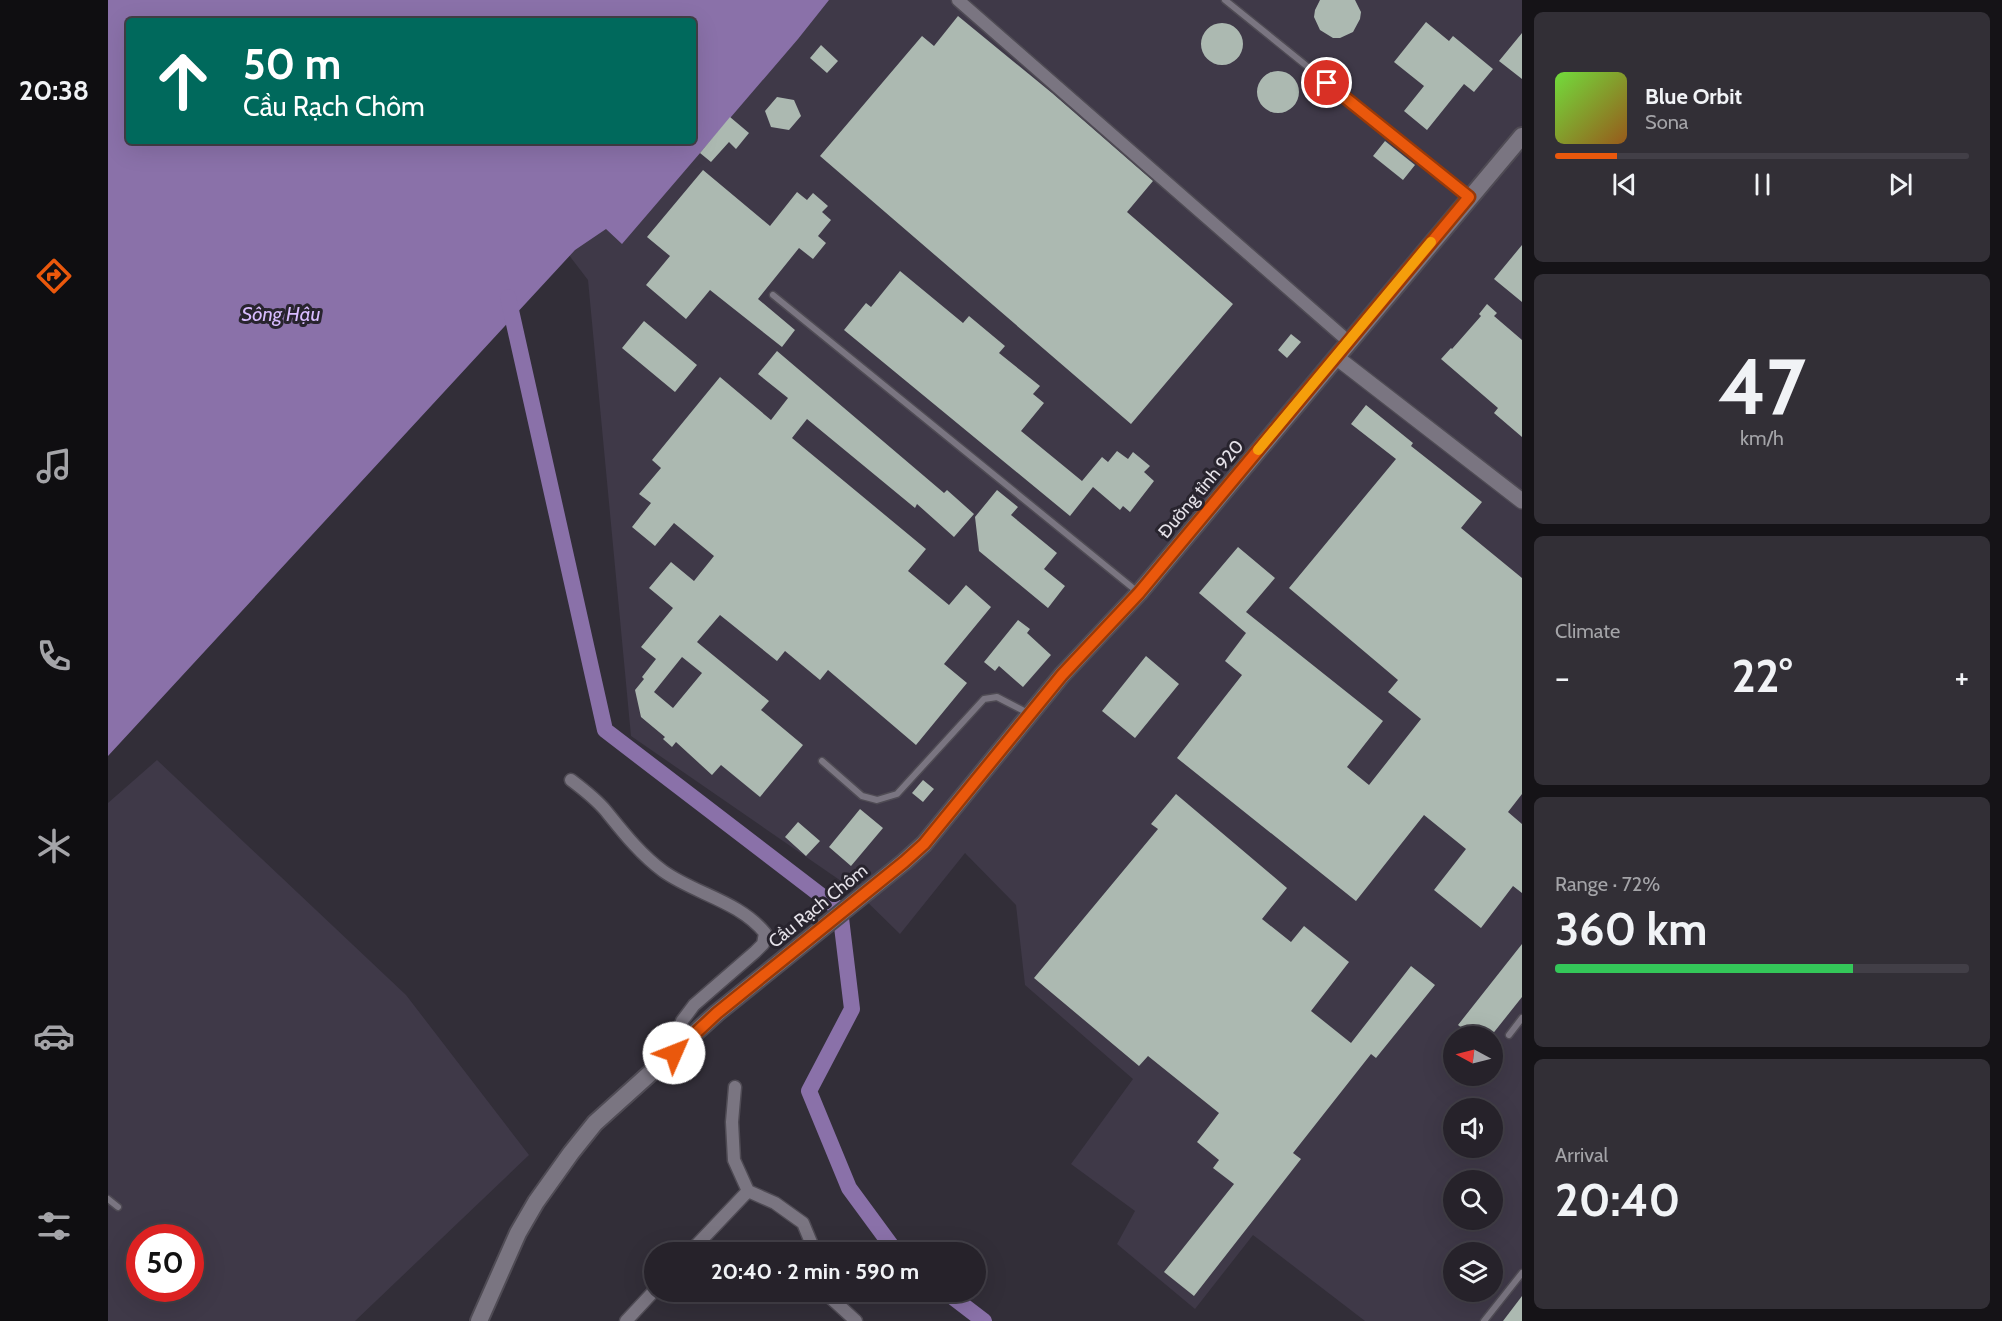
<!DOCTYPE html>
<html lang="en">
<head>
<meta charset="utf-8">
<style>
  :root { --surface:#26222a; --page:#322f36; --text:#f1f3f6; --muted:#a4a4a8; --line:#423f47; --accent:#ea580c }
  body { margin:0; font-family:Cabin,sans-serif; background:var(--page); color:var(--text); height:100vh; display:flex; flex-direction:column; font-size:22px; white-space:nowrap }
  * { box-sizing:border-box; margin:0 }
  p { font-size:20px; color:var(--muted) }
  .icon { flex:none; width:33px; height:33px; fill:none; stroke:currentColor; stroke-width:2; stroke-linecap:round; stroke-linejoin:round }
  .map { position:relative; flex:1; overflow:hidden }
  .drawer { display:flex; flex-direction:column; gap:12px; padding:12px; background:#151317; width:480px }
  .drawer>* { flex:none }
  .guide { position:absolute; left:18px; top:18px; width:570px; height:126px; border-radius:6px; box-shadow:0 6px 24px #0002,0 0 0 2px var(--line); background:#00695c; color:#fff; overflow:hidden }
  .needle { width:39px; rotate:277deg }
  .tools { position:absolute; left:1335px; top:1026px; display:grid; gap:12px }
  .tools a { display:grid; place-items:center; width:60px; height:60px; border-radius:50%; background:var(--surface); box-shadow:0 6px 24px #0002,0 0 0 2px var(--line); font-size:30px }
  .speed { position:absolute; left:18px; top:1224px; display:flex; gap:12px; font-size:30px; font-weight:700; text-align:center }
  .speed>* { display:grid; place-content:center; width:78px; height:78px; border-radius:50%; background:var(--surface); box-shadow:0 6px 24px #0002,0 0 0 2px var(--line); line-height:1 }
  .speed .limit { border:9px solid #d22; background:#fff; color:#111 }
  .pin { position:absolute; display:grid; place-items:center; width:51px; height:51px; color:#fff; margin:-26px; border:3px solid #fff; border-radius:50%; box-shadow:0 2px 6px #0007 }
  .me { position:absolute; width:66px; margin:-33px; rotate:46deg; stroke-linejoin:round; filter:drop-shadow(0 0 4px #0008) }
  .turn { display:flex; align-items:center; gap:21px; height:126px; padding:0 18px; font-size:27px }
  .turn .icon { width:78px; height:78px; stroke-width:2.5 }
  .turn b { display:block; font-size:42px; line-height:51px }
  .big { font-size:45px; font-weight:800; line-height:1.1 }
  .drawer .card { flex:1; display:flex; flex-direction:column; justify-content:center; gap:9px; min-width:0; padding:0 21px; border-radius:9px; background:var(--page) }
  .drawer .dial { align-items:center; gap:0 }
  .dial b { font-size:78px; line-height:1 }
  .song { display:flex; align-items:center; gap:18px }
  .cover { width:72px; height:72px; border-radius:9px; background:linear-gradient(135deg,hsl(100 70% 55%),hsl(30 70% 35%)) }
  .played { height:6px; border-radius:3px; background:linear-gradient(90deg,var(--accent) 15%,var(--line) 15%) }
  .keys { display:flex; justify-content:space-around; direction:ltr }
  .heat { display:flex; justify-content:space-between; align-items:center; font-size:33px; direction:ltr }
  .charge { height:9px; border-radius:4px; background:linear-gradient(90deg,#34c759 72%,var(--line) 0) }
  .trip { position:absolute; left:536px; top:1242px; width:342px; height:60px; border-radius:30px; background:var(--surface); box-shadow:0 6px 24px #0002,0 0 0 2px var(--line); font-weight:800; line-height:60px; text-align:center }
  main { display:flex; flex:1; min-height:0 }
  .tabs { display:flex; flex-direction:column; width:108px; justify-content:space-around; align-items:center; background:#0f0e11; color:var(--muted) }
  .tabs .icon { width:42px; height:42px }
  .tabs .current { color:var(--accent) }
  .tabs b { font-size:27px; color:var(--text) }
  .map>svg:first-child { display:block }
</style>
</head>
<body>
<main>
<nav class="tabs">
<b>20:38</b>
<svg class="icon current" aria-label="directions" viewBox="0 0 24 24"><path d="M12 3l9 9-9 9-9-9zM9 14v-3h6M13 9l2 2-2 2"/></svg>
<svg class="icon" aria-label="music" viewBox="0 0 24 24"><path d="M9 18V5l10-2v13"/><circle cx="6" cy="18" r="3"/><circle cx="16" cy="16" r="3"/></svg>
<svg class="icon" aria-label="phone" viewBox="0 0 24 24"><path d="M5 4h4l2 5-3 2q2 4 5 5l2-3 5 2v4C11 20 4 13 5 4z"/></svg>
<svg class="icon" aria-label="climate" viewBox="0 0 24 24"><path d="M12 3v18M4 7l16 10M4 17L20 7"/></svg>
<svg class="icon" aria-label="car" viewBox="0 0 24 24"><path d="M5 17H2v-5l4-1 3-4h7l3 4 3 1v5h-3M9 17h6M6 11h13"/><circle cx="7" cy="17" r="2"/><circle cx="17" cy="17" r="2"/></svg>
<svg class="icon" aria-label="filters" viewBox="0 0 24 24"><path d="M4 7h16M4 17h16"/><circle cx="9" cy="7" r="2"/><circle cx="15" cy="17" r="2"/></svg>
</nav>
<div class="map">
<svg width="1414" height="1321" viewBox="0 0 1414 1321">
  <rect width="100%" height="100%" fill="#322e38"/>
  <path fill="#3f3948" fill-rule="evenodd" d="M668,0H1414V1321H1257L1145,1235L1087,1309L1009,1244L1027,1211L963,1164L1025,1079L917,985L908,905L857,853L792,934L749,892L523,736L480,280L454,246L585,141ZM1346,1036H1384V1076H1346ZM1346,1108H1384V1148H1346ZM1346,1180H1384V1220H1346ZM1346,1252H1384V1292H1346Z
    M49,760L298,995L421,1155L247,1321H0V803ZM32,1238H82V1288H32Z"/>
  <path fill="#8a71a9" fill-rule="evenodd" d="M0,0H721L690,39L514,244L498,229L467,250L0,756ZM21,21H585V141H21Z"/>
  <g fill="none" stroke-linecap="round" stroke-linejoin="round">
    <path stroke="#8a71a9" stroke-width="16" d="M400,297L497,730L732,910L744,1009L701,1091L741,1188L788,1252
      M838,1292L876,1321"/>
  </g>
  <path fill="#acb9b1" fill-rule="evenodd" d="M1212,0H1247L1253,12L1252,19L1245,32L1232,38H1225L1212,30L1206,17L1207,10Z
    M850,16L944,93L1045,181L1019,212L1125,304L1023,424L712,156L814,36L826,46Z
    M1318,22L1341,41L1345,36L1385,69L1366,92L1356,84L1319,130L1296,111L1316,86L1286,62Z
    M1093 44a21 21 0 1 1 42 0a21 21 0 1 1-42 0Z
    M1414,33V79L1391,61Z
    M713,45L730,61L719,73L702,58Z
    M1149 92a21 21 0 1 1 42 0a21 21 0 1 1-42 0Z
    M669,97L686,100L693,116L681,130L663,127L657,111Z
    M622,117L641,133L628,149L621,142L603,162L592,153Z
    M1277,141L1307,165L1295,180L1265,156Z
    M595,170L662,226L689,192L699,200L705,193L720,206L714,212L723,220L710,236L718,243L705,259L691,248L650,299L687,330L674,347L602,290L578,319L538,285L562,256L539,237Z
    M1414,245V302L1386,279Z
    M792,271L855,323L861,316L897,346L891,353L932,386L925,394L936,403L913,431L974,481L994,457L1000,462L1009,451L1020,459L1025,452L1042,466L1036,472L1046,481L1022,512L1015,506L1012,510L985,487L962,516L736,330L758,303L763,307Z
    M1379,304L1389,313L1386,316L1414,340V437L1386,413L1390,408L1333,359L1343,348L1344,349L1373,316L1371,314Z
    M536,321L589,365L567,392L514,348Z
    M1183,334L1193,342L1179,358L1170,350Z
    M669,351L836,493L839,490L866,514L846,537L809,504L807,508L699,419L684,438L818,549L800,571L841,605L858,585L883,607L836,664L859,683L808,745L720,670L712,680L677,651L669,661L612,615L589,642L661,701L653,710L695,745L652,797L613,765L604,775L568,742L564,747L555,739L557,737L533,717L527,690L536,679L534,677L548,659L533,647L565,608L541,588L563,562L586,581L606,556L566,523L547,546L524,527L543,503L531,494L553,468L544,460L612,377L663,420L680,398L650,374ZM574,657L594,673L565,708L546,692Z
    M1258,405L1305,443L1303,446L1374,502L1353,528L1414,578V794L1400,812L1414,824V893L1405,886L1373,928L1326,890L1358,849L1316,815L1248,901L1069,758L1134,675L1117,661L1138,633L1091,593L1130,547L1167,578L1138,612L1275,721L1239,767L1261,785L1313,719L1280,692L1290,680L1181,588L1288,459L1243,424Z
    M889,490L910,507L903,515L949,553L936,569L957,586L940,608L871,551L867,517Z
    M910,620L922,629L919,633L943,655L915,687L891,666L887,671L876,662Z
    M1038,656L1071,684L1027,738L994,711Z
    M815,780L826,789L815,802L804,793Z
    M1068,794L1179,888L1154,919L1183,942L1196,926L1241,962L1203,1011L1243,1043L1303,966L1327,985L1268,1058L1263,1054L1185,1153L1193,1159L1086,1296L1056,1272L1126,1184L1105,1168L1111,1160L1089,1142L1111,1113L1040,1056L1031,1066L926,978L1050,829L1043,824Z
    M752,809L775,828L743,866L721,847Z
    M690,822L712,841L698,856L677,837Z
    M1414,944V997L1383,1036H1365L1350,1025Z
    M1414,1296V1321H1395Z"/>
  <g fill="none" stroke-linecap="round" stroke-linejoin="round">
    <g stroke="#4f4b54" stroke-width="9">
      <path id="service" d="M1117,0L1361,197
        M665,295L1031,593
        M714,761L754,796L769,800L789,794L876,699L889,697L922,714
        M1401,1035L1414,1018
        M0,1199L10,1207
        M1376,1321L1414,1273"/>
    </g>
    <g stroke="#4f4b54" stroke-width="15">
      <path id="minor" d="M850,0L1240,341
        M463,780C475,789 488,799 498,811C515,832 532,854 555,871C587,894 631,901 657,933L655,944L647,952L586,1005L574,1021L566,1052
        M627,1087L624,1122L626,1160L640,1191L667,1203L695,1223L707,1252
        M582,1252L640,1191
        M721,1292L724,1299L748,1321
        M518,1321L546,1291"/>
    </g>
    <g stroke="#4f4b54" stroke-width="18">
      <path id="tertiary" d="M1228,357L1414,501"/>
    </g>
    <g stroke="#4f4b54" stroke-width="20">
      <path id="secondary" d="M371,1321L410,1233L428,1202L463,1153L487,1123L609,1013L796,862L816,844L954,675L1031,593L1414,136"/>
    </g>
    <use href="#service" stroke="#7a7581" stroke-width="6"/>
    <use href="#minor" stroke="#7a7581" stroke-width="12"/>
    <use href="#tertiary" stroke="#7a7581" stroke-width="15"/>
    <use href="#secondary" stroke="#7a7581" stroke-width="16"/>
  </g>
  <g fill="none" stroke-linecap="round" stroke-linejoin="round">
    <g stroke="#983908" stroke-width="15">
      <path id="route" d="M566,1053L609,1013L796,862L816,844L954,675L1031,593L1361,197L1219,83"/>
    </g>
    <use href="#route" stroke="#ea580c" stroke-width="10"/>
    <path stroke="#f59e0b" stroke-width="10" d="M1150,450L1323,242"/>
  </g>
  <g text-anchor="middle" stroke-width="6" stroke-linejoin="round" paint-order="stroke">
    <g font-size="18" fill="#e5e2e9" stroke="#28242e">
      <text transform="translate(1093 489) rotate(-50)" y="6">Đường tỉnh 920</text>
      <text transform="translate(710 906) rotate(-39)" y="6">Cầu Rạch Chôm</text>
    </g>
    <g font-size="20" font-style="italic" fill="#d8bcfe" stroke="#28242e">
      <text x="173" y="321">Sông Hậu</text>
    </g>
  </g>
</svg>
<div class="tools">
<a><svg class="needle" viewBox="-14 -14 28 28"><path d="M0-13l5 13h-10z" fill="#e53935"/><path d="M0 13l5-13h-10z" fill="#a4a4a8"/></svg></a>
<a><svg class="icon" aria-label="sound" viewBox="0 0 24 24"><path d="M4 9h4l5-4v14l-5-4H4zM17 9q2 3 0 6"/></svg></a>
<a><svg class="icon" aria-label="search" viewBox="0 0 24 24"><circle cx="10" cy="10" r="6"/><path d="M15 15l6 6"/></svg></a>
<a><svg class="icon" aria-label="layers" viewBox="0 0 24 24"><path d="M12 4l9 5-9 5-9-5zM3 14l9 5 9-5"/></svg></a>
</div>
<div class="speed"><div class="limit">50</div></div>
<div class="pin" style="left:1219px;top:83px;background:#d93025"><svg class="icon" aria-label="arrive" viewBox="0 0 24 24"><path d="M6 21V4h12l-3 4 3 4H6"/></svg></div>
<svg class="me" style="left:566px;top:1053px" viewBox="-20 -20 40 40"><circle r="19" fill="#fff"/><path d="M0-13L10 11 0 6-10 11z" fill="#ea580c"/></svg>
<div class="trip">20:40 · 2 min · 590 m</div>
<div class="guide">
<div class="turn"><svg class="icon" aria-label="ahead" viewBox="0 0 24 24"><path d="M12 20V5M6 11l6-6 6 6"/></svg><div><b>50 m</b>Cầu Rạch Chôm</div></div>
</div>
</div>
<section class="drawer">
<div class="card">
<div class="song"><i class="cover"></i><div><b>Blue Orbit</b><p>Sona</p></div></div>
<div class="played"></div>
<div class="keys"><svg class="icon" aria-label="previous" viewBox="0 0 24 24"><path d="M18 5L8 12l10 7zM5 5v14"/></svg><svg class="icon" aria-label="pause" viewBox="0 0 24 24"><path d="M8 5v14M16 5v14"/></svg><svg class="icon" aria-label="next" viewBox="0 0 24 24"><path d="M6 5l10 7-10 7zM19 5v14"/></svg></div>
</div>
<div class="card dial"><b>47</b><p>km/h</p></div>
<div class="card"><p>Climate</p>
<div class="heat"><a>−</a><b class="big">22°</b><a>+</a></div>
</div>
<div class="card"><p>Range · 72%</p><b class="big">360 km</b><div class="charge"></div></div>
<div class="card"><p>Arrival</p><b class="big">20:40</b></div>
</section>
</main>
</body>
</html>
